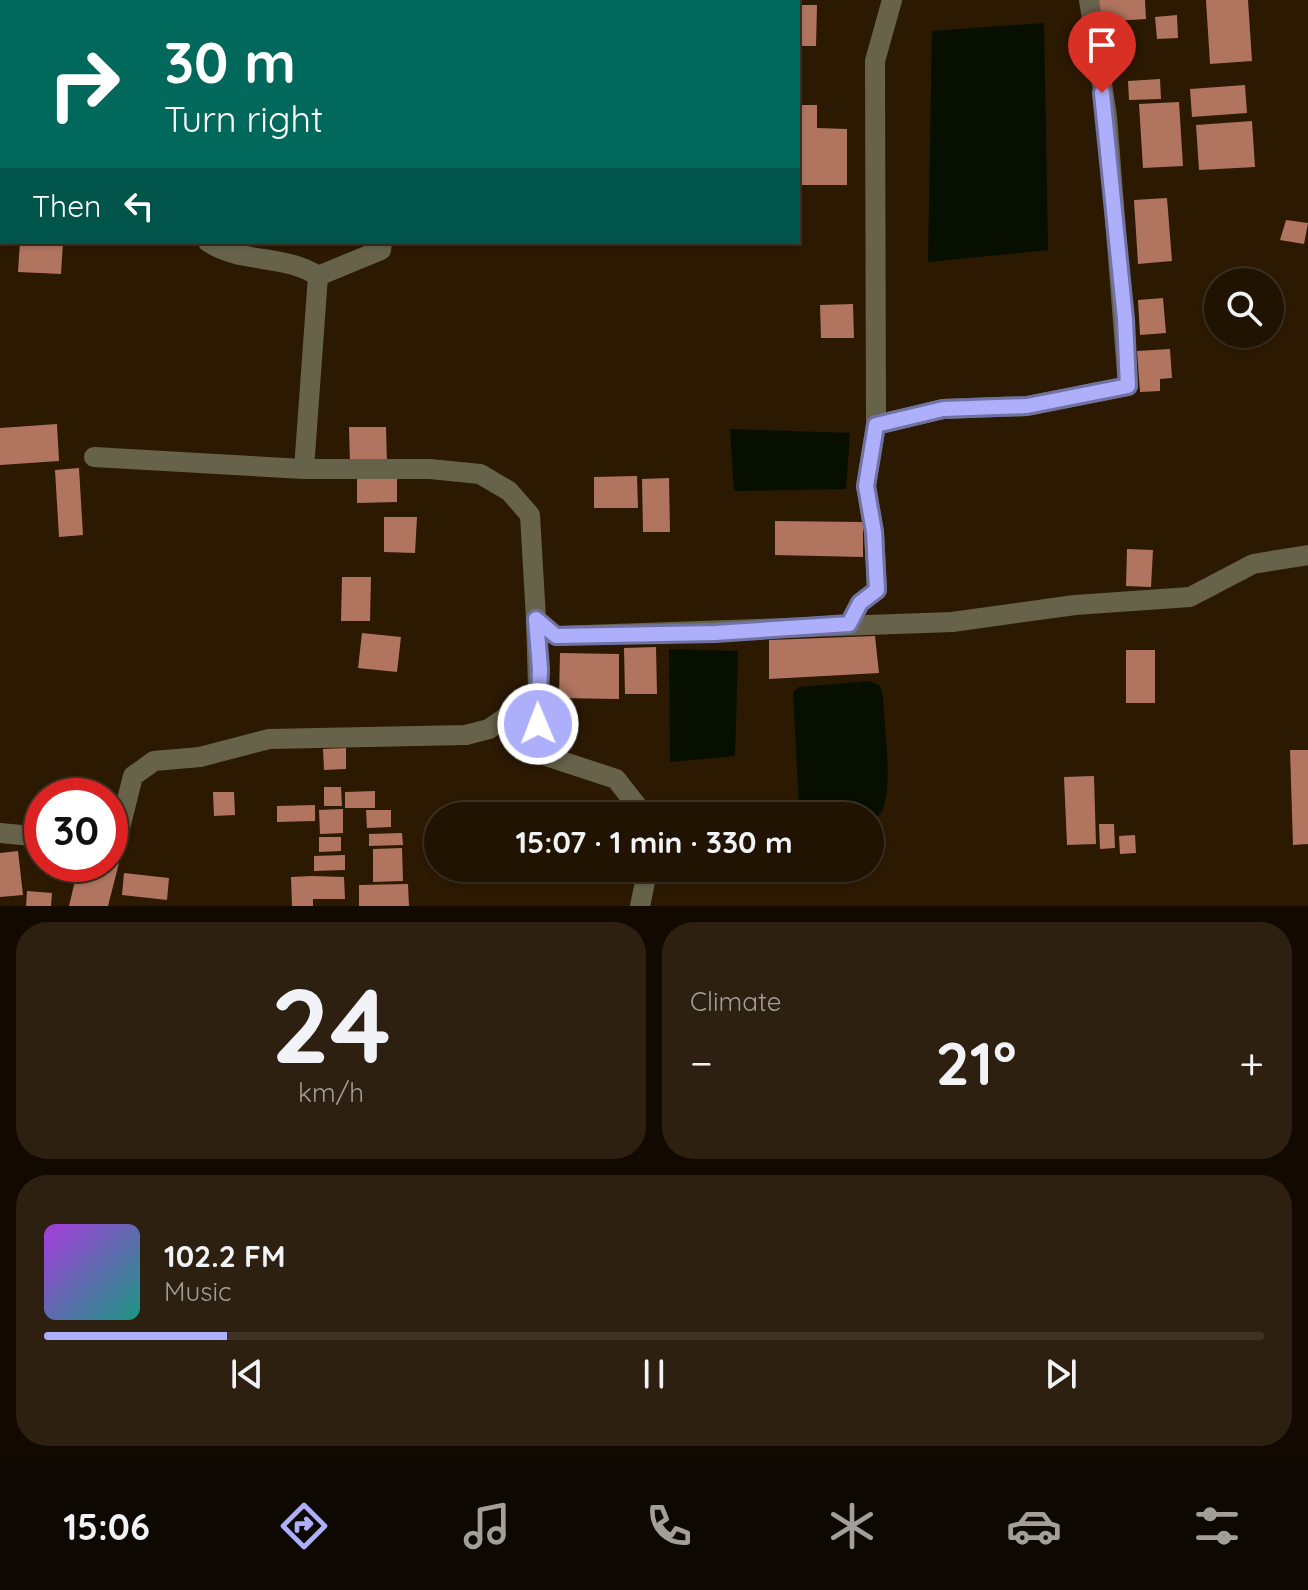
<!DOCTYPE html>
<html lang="en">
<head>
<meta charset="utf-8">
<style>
  :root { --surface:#211302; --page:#2d2011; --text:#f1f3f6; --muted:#a29e99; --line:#3e3224; --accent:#adaffb }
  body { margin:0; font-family:Quicksand,sans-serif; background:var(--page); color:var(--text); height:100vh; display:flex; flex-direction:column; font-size:30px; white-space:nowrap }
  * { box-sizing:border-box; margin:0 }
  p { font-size:26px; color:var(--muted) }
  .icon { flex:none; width:44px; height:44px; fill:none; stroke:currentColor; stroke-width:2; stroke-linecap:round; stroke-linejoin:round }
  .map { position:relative; height:906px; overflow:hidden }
  .side { display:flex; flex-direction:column; gap:16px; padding:16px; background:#120a01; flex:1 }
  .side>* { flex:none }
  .banner { position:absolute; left:0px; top:0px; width:800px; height:244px; box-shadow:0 2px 6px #0004,0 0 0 2px var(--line); background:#00695c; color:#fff; overflow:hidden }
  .fabs { position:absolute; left:1204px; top:268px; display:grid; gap:16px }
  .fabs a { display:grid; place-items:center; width:80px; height:80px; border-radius:50%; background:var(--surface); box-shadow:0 2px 6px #0004,0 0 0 2px var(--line); font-size:40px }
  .speed { position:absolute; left:24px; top:778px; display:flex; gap:16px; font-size:40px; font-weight:700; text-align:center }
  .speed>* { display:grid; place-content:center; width:104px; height:104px; border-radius:50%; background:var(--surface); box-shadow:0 2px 6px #0004,0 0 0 2px var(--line); line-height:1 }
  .speed .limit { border:12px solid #d22; background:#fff; color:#111 }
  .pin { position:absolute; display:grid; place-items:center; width:68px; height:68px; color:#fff; margin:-82px -34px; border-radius:50% 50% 50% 0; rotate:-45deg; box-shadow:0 0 8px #0007 }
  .pin .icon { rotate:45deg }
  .me { position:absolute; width:88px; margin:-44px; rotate:359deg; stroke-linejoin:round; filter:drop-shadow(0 0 6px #0008) }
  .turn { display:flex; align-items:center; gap:28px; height:168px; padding:0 32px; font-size:36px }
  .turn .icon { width:104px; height:104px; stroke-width:2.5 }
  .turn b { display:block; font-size:56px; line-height:68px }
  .then { display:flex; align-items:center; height:76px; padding:0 32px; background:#0003; gap:16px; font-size:30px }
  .big { font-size:60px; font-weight:700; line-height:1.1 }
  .side .tile { flex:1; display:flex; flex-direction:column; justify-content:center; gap:12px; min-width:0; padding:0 28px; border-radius:32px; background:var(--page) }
  .side .dial { align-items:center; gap:0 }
  .dial b { font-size:104px; line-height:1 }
  .song { display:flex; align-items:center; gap:24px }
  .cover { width:96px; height:96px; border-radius:12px; background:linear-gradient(135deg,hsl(280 70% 55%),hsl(170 70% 35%)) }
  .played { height:8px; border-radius:4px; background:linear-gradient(90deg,var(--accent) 15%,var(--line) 15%) }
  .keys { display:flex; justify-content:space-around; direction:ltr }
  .heat { display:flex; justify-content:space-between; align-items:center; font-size:44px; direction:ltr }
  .side .tiles { flex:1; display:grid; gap:16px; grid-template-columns:1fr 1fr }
  .tile:last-child { grid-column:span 2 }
  .trip { position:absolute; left:424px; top:802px; width:460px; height:80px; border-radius:40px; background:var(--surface); box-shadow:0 2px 6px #0004,0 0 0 2px var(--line); font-weight:700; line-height:80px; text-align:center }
  .menu { display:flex; height:128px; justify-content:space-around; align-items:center; background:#0d0801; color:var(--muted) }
  .menu .icon { width:56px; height:56px }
  .menu .on { color:var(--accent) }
  .menu b { font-size:36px; color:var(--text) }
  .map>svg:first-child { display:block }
</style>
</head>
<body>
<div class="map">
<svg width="1308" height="906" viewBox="0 0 1308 906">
  <rect width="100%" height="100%" fill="#2c1902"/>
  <path fill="#060f00" d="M1044,23L1048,250L928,262L932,31Z
    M730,429L850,433L846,489L734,491Z
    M669,649L738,651L735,756L670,762Z
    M869,681L879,685L883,695C884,728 893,778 883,809C881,816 876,817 870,820V816H806L799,807L793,692L799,687Z"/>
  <path fill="#b1755f" d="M1096,0H1145L1146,19L1098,22Z
    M1206,0H1248L1252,61L1210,64Z
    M798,5H817L816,46H798Z
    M1177,15L1178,38L1157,39L1155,17Z
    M1160,79L1161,99L1129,100L1128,81Z
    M1245,85L1247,113L1192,117L1190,89Z
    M1179,102L1183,166L1143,168L1139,104Z
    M798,105H817V128L847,129V185H798Z
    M1252,121L1255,167L1199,170L1196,125Z
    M1167,198L1172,261L1138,264L1134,200Z
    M1286,220L1308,223L1304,244L1280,240Z
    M20,242H63L61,274L18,272Z
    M1163,298L1166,333L1140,335L1138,300Z
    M853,304L854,338H821L820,305Z
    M1170,349L1172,378L1160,379V391L1140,392L1137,351Z
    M57,424L59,461L0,465V428Z
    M349,427H386L387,463L350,464Z
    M79,468L83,535L59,537L55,470Z
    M397,473V502L357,503V474Z
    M637,476L638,508H594V477Z
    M669,478L670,532H643L642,479Z
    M384,517H417L415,553L384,552Z
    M775,521L863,522V557L775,555Z
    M1127,549L1153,550L1151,587L1126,586Z
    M342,577H371L370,621H341Z
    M362,633L401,637L397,672L358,668Z
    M875,636L879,673L769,679V640Z
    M656,647L657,694H625L624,648Z
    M1126,650H1155V703H1126Z
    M560,653L619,654V699L559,698Z
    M346,748V769L324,770L323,749Z
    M1290,750H1308V844L1293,845Z
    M1094,776L1096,844L1067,845L1064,777Z
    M324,787H341L342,806H324Z
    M375,791V808H345V792Z
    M213,792H234L235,815L214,816Z
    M315,805V821L277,822V806Z
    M343,809V833L320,834L319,810Z
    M366,810H391V827L367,828Z
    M1099,824H1114L1115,848L1100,849Z
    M402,833L403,845L369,846V834Z
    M1135,835L1136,853L1120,854L1119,836Z
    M319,837H341V851L319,852Z
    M402,848L403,881L373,882V849Z
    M18,851L23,895L0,897V853Z
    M345,855V870L314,871V856Z
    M110,861L119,863L108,906H69L79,864H110Z
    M124,873L169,878L167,900L122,895Z
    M312,876L344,877L345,899H313V906H292L291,877Z
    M408,884L409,906H359V885Z
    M27,891L52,893L51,906H26Z"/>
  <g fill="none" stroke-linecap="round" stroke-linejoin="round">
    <path stroke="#67634b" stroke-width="20" d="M400,2V0
      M0,208H2
      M208,242C241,264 285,254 318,276
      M876,425L875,61L892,0
      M94,457L304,469L318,276L381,250L382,242
      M304,469H430L480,474L509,491L530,515L536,619L556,636L952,622L1075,605L1190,597L1253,564L1308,555
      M536,619L540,754L616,779L641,811V816
      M849,624L860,603L877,590L874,532L866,486L876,425L943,409L1027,406L1128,386L1107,116L1089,0
      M0,833L42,837
      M110,840H117L133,776L154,761L200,757L269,739L466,735L489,729L537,695
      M640,906L645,882L644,868"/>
  </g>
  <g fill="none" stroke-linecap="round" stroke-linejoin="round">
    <g stroke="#7072a3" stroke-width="20">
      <path id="route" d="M538,724L540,669L536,619L556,636L715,633L849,624L860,603L877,590L874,532L866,486L876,425L943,409L1027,406L1128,386L1125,319L1102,93"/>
    </g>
    <use href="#route" stroke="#adaffb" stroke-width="14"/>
  </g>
</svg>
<div class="fabs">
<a><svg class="icon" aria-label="search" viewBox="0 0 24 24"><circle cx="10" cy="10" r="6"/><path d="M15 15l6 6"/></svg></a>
</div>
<div class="speed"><div class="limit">30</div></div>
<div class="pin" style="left:1102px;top:93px;background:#d93025"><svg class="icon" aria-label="arrive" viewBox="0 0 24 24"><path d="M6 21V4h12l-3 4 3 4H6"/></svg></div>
<svg class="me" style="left:538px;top:724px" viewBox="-20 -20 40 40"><circle r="17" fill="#adaffb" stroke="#fff" stroke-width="3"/><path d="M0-11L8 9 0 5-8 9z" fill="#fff"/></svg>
<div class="trip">15:07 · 1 min · 330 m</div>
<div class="banner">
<div class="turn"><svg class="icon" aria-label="right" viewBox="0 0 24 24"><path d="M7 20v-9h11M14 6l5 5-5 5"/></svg><div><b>30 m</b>Turn right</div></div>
<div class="then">Then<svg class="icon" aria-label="left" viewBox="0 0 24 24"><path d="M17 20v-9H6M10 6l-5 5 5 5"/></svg></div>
</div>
</div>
<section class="side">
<div class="tiles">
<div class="tile dial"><b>24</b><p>km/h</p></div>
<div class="tile"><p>Climate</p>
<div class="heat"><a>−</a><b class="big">21°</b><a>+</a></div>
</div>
<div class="tile">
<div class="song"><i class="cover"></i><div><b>102.2 FM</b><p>Music</p></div></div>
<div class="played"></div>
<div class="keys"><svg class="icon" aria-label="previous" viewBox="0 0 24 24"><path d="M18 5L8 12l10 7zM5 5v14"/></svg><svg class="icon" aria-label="pause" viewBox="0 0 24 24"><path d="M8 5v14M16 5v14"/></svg><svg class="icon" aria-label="next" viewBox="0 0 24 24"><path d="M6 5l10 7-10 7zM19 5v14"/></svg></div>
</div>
</div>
</section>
<nav class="menu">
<b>15:06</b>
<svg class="icon on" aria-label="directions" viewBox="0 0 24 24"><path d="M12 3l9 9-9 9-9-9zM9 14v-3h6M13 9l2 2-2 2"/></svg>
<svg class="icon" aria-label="music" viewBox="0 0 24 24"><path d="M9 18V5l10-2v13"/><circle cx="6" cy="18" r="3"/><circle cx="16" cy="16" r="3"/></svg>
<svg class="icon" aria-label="phone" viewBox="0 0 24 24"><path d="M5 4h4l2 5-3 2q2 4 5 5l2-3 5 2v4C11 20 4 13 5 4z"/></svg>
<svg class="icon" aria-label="climate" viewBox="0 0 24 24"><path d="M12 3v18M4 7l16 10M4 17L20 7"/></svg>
<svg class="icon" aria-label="car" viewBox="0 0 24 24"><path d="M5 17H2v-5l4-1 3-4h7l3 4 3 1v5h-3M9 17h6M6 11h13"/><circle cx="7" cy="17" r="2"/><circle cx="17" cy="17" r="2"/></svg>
<svg class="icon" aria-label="filters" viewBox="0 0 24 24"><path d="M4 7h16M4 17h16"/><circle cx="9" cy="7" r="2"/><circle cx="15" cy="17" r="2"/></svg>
</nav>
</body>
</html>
